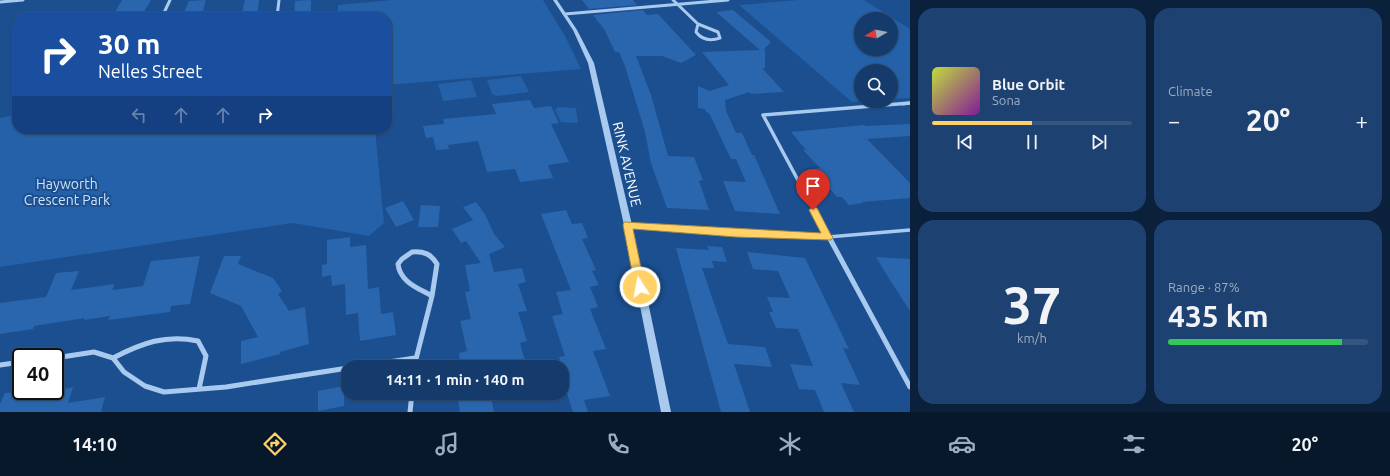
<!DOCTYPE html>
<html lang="en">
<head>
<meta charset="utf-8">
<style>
  :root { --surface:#143b6b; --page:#1d4271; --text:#f1f3f6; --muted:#9dadc1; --line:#33557e; --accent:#ffd166 }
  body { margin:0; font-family:Ubuntu,sans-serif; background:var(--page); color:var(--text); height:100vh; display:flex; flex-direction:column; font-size:15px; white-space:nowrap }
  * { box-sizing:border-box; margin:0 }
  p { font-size:13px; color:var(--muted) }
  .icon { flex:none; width:22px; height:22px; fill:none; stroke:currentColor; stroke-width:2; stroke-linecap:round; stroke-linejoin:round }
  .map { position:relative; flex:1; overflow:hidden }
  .panel { display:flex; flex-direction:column; gap:8px; padding:8px; background:#0b203b; width:480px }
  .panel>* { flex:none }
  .top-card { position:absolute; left:12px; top:12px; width:380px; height:122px; border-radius:16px; box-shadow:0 1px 3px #0004,0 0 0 1px var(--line); background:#1a4fa0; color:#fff; overflow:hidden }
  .needle { width:26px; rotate:260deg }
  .tools { position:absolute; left:854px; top:12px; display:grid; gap:8px }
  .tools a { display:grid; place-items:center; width:44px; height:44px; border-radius:50%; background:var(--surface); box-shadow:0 1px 3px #0004,0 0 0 1px var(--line); font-size:20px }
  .speed { position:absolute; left:12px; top:348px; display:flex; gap:8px; font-size:20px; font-weight:700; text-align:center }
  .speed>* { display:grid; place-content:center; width:52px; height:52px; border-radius:50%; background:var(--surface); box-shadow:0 1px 3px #0004,0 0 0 1px var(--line); line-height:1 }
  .speed .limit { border:2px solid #111; border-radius:6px; background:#fff; color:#111 }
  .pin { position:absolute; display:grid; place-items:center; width:34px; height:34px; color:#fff; margin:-41px -17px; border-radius:50% 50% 50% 0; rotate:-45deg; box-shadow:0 0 4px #0007 }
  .pin .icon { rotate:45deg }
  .me { position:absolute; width:44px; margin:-22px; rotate:349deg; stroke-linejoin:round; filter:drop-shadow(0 0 3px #0008) }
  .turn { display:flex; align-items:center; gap:14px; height:84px; padding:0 20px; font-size:18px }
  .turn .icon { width:52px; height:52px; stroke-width:2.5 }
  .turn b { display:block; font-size:28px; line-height:34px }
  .lanes { display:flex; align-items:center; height:38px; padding:0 20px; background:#0003; justify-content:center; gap:20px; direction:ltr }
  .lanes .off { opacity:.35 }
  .big { font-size:30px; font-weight:600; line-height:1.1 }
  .panel .tile { flex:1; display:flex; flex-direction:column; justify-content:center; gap:6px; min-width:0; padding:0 14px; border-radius:16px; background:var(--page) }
  .panel .dial { align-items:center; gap:0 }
  .dial b { font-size:52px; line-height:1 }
  .song { display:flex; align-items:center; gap:12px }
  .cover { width:48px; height:48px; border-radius:6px; background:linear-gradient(135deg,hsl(70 70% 55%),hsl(290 70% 35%)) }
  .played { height:4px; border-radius:2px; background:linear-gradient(90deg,var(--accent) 50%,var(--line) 50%) }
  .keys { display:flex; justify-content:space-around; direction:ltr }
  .heat { display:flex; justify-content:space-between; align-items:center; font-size:22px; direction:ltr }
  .charge { height:6px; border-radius:3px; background:linear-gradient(90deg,#34c759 87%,var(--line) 0) }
  .panel .tiles { flex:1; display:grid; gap:8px; grid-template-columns:repeat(2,1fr) }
  .trip { position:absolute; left:341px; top:360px; width:228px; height:40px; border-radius:16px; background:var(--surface); box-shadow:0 1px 3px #0004,0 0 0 1px var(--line); font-weight:600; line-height:40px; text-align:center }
  .tab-bar { display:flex; height:64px; justify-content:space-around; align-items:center; background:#08182b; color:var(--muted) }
  .tab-bar .icon { width:28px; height:28px }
  .tab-bar .current { color:var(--accent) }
  .tab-bar b { font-size:18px; color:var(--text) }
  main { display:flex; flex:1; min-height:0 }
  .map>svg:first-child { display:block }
</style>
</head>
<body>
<main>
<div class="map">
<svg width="910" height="412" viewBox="0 0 910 412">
  <rect width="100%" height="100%" fill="#1b4f8f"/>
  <path fill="#2461a8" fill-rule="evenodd" d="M392,0H543L565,36L581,69L387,85V17H338V5Z
    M799,0H864L910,29V98L891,99V71H861L862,101L852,102L739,5ZM861,19H891V49H861Z
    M521,76L529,92L497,96L492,94L487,80Z
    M471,80L477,97L443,101L438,84Z
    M558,107L576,108L578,123L561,122L555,110Z
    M17,115V129H375L384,223L369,236L293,223L0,267V118Z"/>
  <path fill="#2a66ad" d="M122,0H151L141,17H124L125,14L113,15Z
    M206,0L201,17H182L189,1Z
    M245,0H259L257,17H241Z
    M311,0V17H294L295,1Z
    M582,0H633L637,5L589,9Z
    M643,10L647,15L658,14L696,55L681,63L662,56H636L651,95L668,156L694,157L703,180L699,181L709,210L667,208L651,163L645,132L625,66L619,52H615L604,29L593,15Z
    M733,10L771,42L763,50L765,49V68H762L784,92L751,94L749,92L725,100L726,111L736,133H742L752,155H754L780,214L735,211L723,181L746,182L736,159H731L709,113L706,112L705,109L698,108V86L709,91L729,85L702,52L760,50L716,12Z
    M530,100L534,108L551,106L559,123L551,124L569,162L548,165L553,178L520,182L515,169L487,172L478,141L448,145L449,149L436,150L433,137L426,138L423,126L444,124L443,119L496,114L492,104Z
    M910,124V136L867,139L910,183V198L862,202L863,203L849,205L842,197H837L824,182L814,169L820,168L803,150H806L791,132L864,125L866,126Z
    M403,201L414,220L396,227L385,208Z
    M476,202L485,214L494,234L505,247L489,254L494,272L522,268L526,282L518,284L527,311L518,312L527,341L520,343L527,367H460L459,353L467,351L460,321L471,319L465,292L470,291L465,265L481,263L466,241L461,243L452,229L473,220L463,207Z
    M421,205L440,206L438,227H418Z
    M566,210L572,224L582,223L588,238L582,239L596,270L592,271L599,285L590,287L598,307L590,309L606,349L593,351L610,396L584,400L588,412H573L562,378V367L559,357L565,356L552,316L563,314L556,292L571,290L541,214Z
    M350,237V247L366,245L368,289L379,287L381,314L393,312L396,335L360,341L358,313L346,315L345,284L332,286L331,275L322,277V265L327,264V240Z
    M707,246L722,247L727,262L712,261L714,268H702L728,344L765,347L772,367L734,364L750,412H721L676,248L709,250Z
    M747,252L805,258L849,349L843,348L860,385L841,383L854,412H824L815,390L799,389L790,364L813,366L798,329L776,328L769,312H773L767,297L790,298L778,271L753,269Z
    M200,256L190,304L171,306L170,312L108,320L110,316L84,320L85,318L34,326L33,329L0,334V303L46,297L56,273L79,271L71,290L115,284L112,290L143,286L151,261Z
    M224,256H241L238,264L273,278L282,291L278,294L289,311L305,307L309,344L280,352V354L241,364V341L258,337L241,306L210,293Z
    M876,257L910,259V311L888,277Z
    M344,386V406L318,411V391Z
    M73,387L68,403L105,397L101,412H0V404L5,393L55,391Z
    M457,393H490L494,412H460Z"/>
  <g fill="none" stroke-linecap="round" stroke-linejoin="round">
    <path stroke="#a9c9ee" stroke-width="3" d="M673,0L698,24
      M0,2L23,0
      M565,14L728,0
      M162,17L170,0
      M277,17L279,0
      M698,24L718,32L720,38C711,41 702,40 696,32Z
      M903,104L910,103"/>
    <path stroke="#a9c9ee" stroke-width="3.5" d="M628,225L736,234L828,237L910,230
      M829,238L763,115L910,103"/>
    <path stroke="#a9c9ee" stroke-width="5" d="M822,237H830
      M829,237L910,387
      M412,252C424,251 431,254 437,264L432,296C418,288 400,282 398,264L402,259Z
      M55,358L94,352L113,358L124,372L145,386L164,392L226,387L348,368
      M113,358C142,343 166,334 198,341L206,356L199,389
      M0,365L21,362
      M356,367L415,358
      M414,367L432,296
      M410,412L412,393"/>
    <path fill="#a9c9ee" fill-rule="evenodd" d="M553,0H557L577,30L594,63L632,225L671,412H661L624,225L588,63L573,30Z"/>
  </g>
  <path fill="#ffd166" stroke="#a68842" d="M813,207L817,208L831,235L833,237L831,240L736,237L633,229L645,287L644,291H637L635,287L623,225L624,222L821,233L809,210Z"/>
  <g text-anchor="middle" stroke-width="4" stroke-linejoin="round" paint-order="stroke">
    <g font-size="14" fill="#fff" stroke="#1b4f8f">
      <text transform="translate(627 164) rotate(77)" y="5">RINK AVENUE</text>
    </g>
    <g font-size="14" fill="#cfe3fa" stroke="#1b4f8f">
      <text x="67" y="189">Hayworth<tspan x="67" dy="16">Crescent Park</tspan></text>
    </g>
  </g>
</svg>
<div class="tools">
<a><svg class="needle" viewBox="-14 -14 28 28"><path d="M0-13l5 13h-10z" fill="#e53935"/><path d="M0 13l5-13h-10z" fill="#9dadc1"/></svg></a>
<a><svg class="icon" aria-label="search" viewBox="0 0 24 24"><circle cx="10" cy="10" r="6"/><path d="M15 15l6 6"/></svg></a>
</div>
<div class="speed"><div class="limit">40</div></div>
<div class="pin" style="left:813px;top:210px;background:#d93025"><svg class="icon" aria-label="arrive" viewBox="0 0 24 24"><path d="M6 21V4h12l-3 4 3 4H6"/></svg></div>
<svg class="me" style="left:640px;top:287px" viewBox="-20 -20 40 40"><circle r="17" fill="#ffd166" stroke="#fff" stroke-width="3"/><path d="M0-11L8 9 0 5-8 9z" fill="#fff"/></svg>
<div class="trip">14:11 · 1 min · 140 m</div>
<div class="top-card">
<div class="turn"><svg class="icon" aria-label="right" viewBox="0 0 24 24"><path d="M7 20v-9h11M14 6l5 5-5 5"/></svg><div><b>30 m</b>Nelles Street</div></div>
<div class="lanes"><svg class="icon off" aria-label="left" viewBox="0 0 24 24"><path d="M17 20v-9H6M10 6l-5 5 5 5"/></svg><svg class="icon off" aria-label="ahead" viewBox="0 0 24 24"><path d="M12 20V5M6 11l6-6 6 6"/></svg><svg class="icon off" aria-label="ahead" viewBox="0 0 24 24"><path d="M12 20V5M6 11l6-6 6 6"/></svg><svg class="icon" aria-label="right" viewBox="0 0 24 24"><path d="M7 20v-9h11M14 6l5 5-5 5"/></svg></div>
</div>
</div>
<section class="panel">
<div class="tiles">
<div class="tile">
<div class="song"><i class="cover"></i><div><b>Blue Orbit</b><p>Sona</p></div></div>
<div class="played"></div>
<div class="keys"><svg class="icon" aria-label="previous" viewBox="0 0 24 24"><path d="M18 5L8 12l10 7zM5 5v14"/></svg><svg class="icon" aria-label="pause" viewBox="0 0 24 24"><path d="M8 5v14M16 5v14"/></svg><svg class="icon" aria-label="next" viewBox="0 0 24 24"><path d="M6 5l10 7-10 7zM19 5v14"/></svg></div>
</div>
<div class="tile"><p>Climate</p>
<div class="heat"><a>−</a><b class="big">20°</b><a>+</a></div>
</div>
<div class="tile dial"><b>37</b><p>km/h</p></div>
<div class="tile"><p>Range · 87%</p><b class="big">435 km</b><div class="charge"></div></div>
</div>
</section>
</main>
<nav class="tab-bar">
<b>14:10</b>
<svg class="icon current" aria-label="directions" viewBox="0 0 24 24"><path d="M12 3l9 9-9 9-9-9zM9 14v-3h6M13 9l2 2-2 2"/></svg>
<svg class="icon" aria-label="music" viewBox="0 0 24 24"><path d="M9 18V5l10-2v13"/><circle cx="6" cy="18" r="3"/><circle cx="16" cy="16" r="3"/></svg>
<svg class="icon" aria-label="phone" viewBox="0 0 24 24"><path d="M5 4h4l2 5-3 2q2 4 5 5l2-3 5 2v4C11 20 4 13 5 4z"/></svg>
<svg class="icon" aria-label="climate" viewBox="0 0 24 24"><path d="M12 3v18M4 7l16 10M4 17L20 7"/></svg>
<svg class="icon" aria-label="car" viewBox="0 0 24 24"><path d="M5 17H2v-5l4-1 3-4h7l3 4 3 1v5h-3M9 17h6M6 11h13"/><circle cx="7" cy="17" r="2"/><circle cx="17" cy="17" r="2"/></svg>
<svg class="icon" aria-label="filters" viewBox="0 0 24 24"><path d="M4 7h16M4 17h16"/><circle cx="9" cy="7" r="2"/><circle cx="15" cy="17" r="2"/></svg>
<b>20°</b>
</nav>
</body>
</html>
